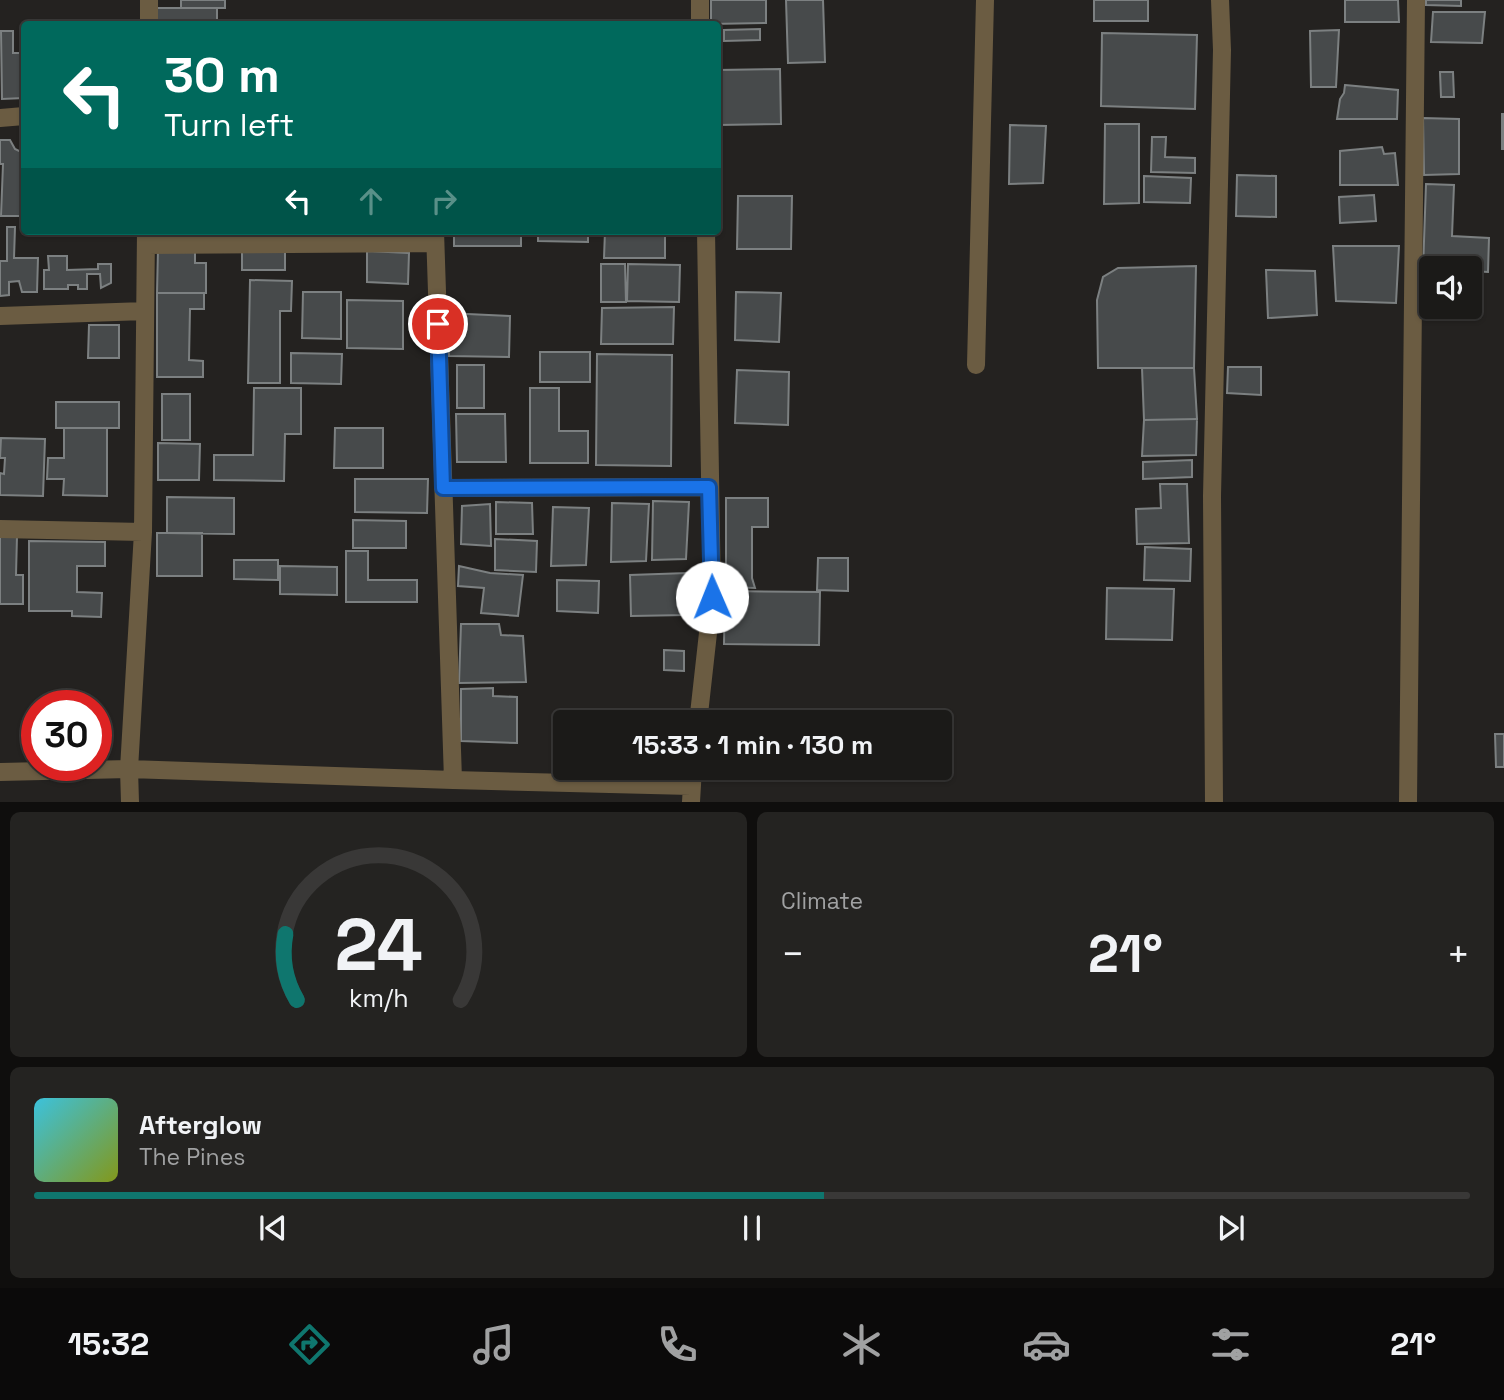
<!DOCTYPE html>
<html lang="en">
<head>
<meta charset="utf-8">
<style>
  :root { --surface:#1b1a18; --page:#242321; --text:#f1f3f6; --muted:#a0a1a2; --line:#393837; --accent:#0f766e }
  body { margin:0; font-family:"Space Grotesk",sans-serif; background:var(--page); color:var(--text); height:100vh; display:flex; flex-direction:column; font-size:26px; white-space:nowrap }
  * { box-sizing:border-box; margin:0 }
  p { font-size:23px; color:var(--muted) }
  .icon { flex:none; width:38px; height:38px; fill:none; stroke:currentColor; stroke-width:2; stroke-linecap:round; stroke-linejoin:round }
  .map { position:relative; height:802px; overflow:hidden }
  .details { display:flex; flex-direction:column; gap:10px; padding:10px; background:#0f0e0d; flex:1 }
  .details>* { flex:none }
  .banner { position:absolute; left:21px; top:21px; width:700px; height:214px; border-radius:7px; box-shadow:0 2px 5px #0004,0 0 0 2px var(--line); background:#00695c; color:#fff; overflow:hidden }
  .tools { position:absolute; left:1419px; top:256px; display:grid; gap:14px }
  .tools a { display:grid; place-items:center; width:63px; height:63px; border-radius:7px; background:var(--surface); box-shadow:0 2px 5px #0004,0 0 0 2px var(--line); font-size:35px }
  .speed { position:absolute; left:21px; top:690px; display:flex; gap:14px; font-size:35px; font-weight:700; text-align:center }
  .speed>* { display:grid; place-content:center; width:91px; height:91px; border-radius:50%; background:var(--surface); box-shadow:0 2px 5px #0004,0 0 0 2px var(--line); line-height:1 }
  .speed .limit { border:10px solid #d22; background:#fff; color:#111 }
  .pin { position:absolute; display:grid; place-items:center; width:60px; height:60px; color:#fff; margin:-30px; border:4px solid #fff; border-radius:50%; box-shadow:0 2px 7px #0007 }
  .me { position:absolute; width:77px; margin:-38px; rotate:359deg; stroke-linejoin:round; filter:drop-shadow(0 0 5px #0008) }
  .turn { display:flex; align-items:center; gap:24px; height:147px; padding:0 28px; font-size:32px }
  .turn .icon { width:91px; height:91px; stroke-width:2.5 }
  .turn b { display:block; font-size:49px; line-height:60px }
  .lanes { display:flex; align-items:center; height:66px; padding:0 28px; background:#0003; justify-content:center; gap:35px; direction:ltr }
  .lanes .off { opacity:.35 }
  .big { font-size:52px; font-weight:600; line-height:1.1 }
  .details .tile { flex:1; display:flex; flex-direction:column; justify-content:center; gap:10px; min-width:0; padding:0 24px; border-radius:10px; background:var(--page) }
  .details .dial { align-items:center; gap:0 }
  .dial svg { height:182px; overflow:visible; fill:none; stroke:var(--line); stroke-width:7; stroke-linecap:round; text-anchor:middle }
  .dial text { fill:var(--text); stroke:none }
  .song { display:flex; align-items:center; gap:21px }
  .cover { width:84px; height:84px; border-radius:10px; background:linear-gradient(135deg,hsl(190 70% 55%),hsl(70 70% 35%)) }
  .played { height:7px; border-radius:4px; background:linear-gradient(90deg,var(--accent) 55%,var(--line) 55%) }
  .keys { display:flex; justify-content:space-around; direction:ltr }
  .heat { display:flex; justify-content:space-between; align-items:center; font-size:38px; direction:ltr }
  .details .tiles { flex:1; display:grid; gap:10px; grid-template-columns:1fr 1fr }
  .tile:last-child { grid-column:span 2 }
  .trip { position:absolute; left:553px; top:710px; width:399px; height:70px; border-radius:7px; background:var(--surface); box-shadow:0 2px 5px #0004,0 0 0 2px var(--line); font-weight:600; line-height:70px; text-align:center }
  .dock { display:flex; height:112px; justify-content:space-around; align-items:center; background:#0b0a0a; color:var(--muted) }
  .dock .icon { width:49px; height:49px }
  .dock .selected { color:var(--accent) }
  .dock b { font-size:32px; color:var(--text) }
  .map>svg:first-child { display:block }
</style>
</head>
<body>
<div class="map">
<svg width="1504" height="802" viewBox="0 0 1504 802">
  <rect width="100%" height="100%" fill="#242220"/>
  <path fill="#474a4b" stroke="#7c8081" stroke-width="2" d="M181,0H225V8H181Z
    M711,0H766V23L711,24Z
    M786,0H823L825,62L788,63Z
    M1094,0H1148V21H1094Z
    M1345,0H1398L1399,22H1345Z
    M1426,0H1461V6L1426,5Z
    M153,8H217V24H153Z
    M1433,12H1485L1482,43L1431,42Z
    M760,29V40L724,41V30Z
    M1339,30L1336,87H1311L1310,31Z
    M1,31H13V53H24V98L2,99Z
    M1102,33L1197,35L1195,109L1101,106Z
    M780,69L781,124L718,125V70Z
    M1440,72H1453L1454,97H1441Z
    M1345,85L1398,90L1397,119H1337L1340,99L1344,93Z
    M1502,114H1504V149H1502Z
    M1423,118L1459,119V174L1424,175Z
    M1105,124H1139V203L1104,204Z
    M1010,125L1046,126L1043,183L1009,184Z
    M24,137V216H1L3,164H0V140H10L15,149L23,153Z
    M1152,137H1166L1165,157L1195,158V173L1151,172Z
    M1382,147L1384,154L1395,153L1398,185H1340V151Z
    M1237,175L1276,176V217L1236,216Z
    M1144,176L1191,178L1190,203L1144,202Z
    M1426,184L1454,185L1452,236L1489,238L1488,272L1470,271V268H1432V270H1423Z
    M1374,195L1376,221L1340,223L1339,197Z
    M738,196H792L791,249H737Z
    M7,227H15L14,258H38L37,292H22L19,281L9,282V295L0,296V261H7Z
    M454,231H521V246H454Z
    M538,231H588V242L538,241Z
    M605,231H665V258H604Z
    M1333,246H1399L1396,303L1336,301Z
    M158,249H195V263H206V293H157Z
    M285,249V270H242V250Z
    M367,251L409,253L408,284L367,282Z
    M48,256H67V270L98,269V264H111V283L101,288L100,274H87V289H78V285H68V289H44V270H49Z
    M601,264H625L626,302H601Z
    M628,264L680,265L679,302L627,301Z
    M1196,266L1194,368H1098L1097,300L1103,277L1118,268Z
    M1266,270L1315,271L1317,315L1268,318Z
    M250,280L292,281L291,311H280V383H248Z
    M303,292H341V339L302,338Z
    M736,292L781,293L779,342L735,340Z
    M157,293H204V309H190L189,360L203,361V377H157Z
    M347,300L403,301V349L347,348Z
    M674,307L673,344H601L602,308Z
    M446,313L510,316L509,357L449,356Z
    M89,325H119V358H88Z
    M540,352H590V382H540Z
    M291,353L342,354L341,384L291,383Z
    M597,354L672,355L671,466L596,465Z
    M457,365H484V408H457Z
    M1228,367H1261V395L1227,393Z
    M1142,368H1194L1197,419L1144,420Z
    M737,370L789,372L788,425L735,423Z
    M254,388H301V434H285L284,481L214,480V455H253Z
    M530,388H559V431H588V463H530Z
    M162,394H190V440H162Z
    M56,402H119V428H56Z
    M456,414H505L506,462H457Z
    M1197,419L1196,455L1142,456L1144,420Z
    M64,428H107V496L63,495L64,479H47L48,458H64Z
    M335,428H383V468H334Z
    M1,438L45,439L43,496L0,495V473L4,474L5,458H0Z
    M158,443L200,444L199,480H158Z
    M1192,460V477L1143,479V462Z
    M355,479H428L427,513L355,512Z
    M1160,484H1187L1189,543L1137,544L1136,509L1161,508Z
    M167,497L234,498V534L167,533Z
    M726,498H768V527H752V578L755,588L726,587Z
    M653,501L689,502L686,559L652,560Z
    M496,502L532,503L533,534H496Z
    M612,503L649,504L646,561L611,562Z
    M490,504L491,546L461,544L462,506Z
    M553,507L589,508L586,565L551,566Z
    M353,520L406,521V548H353Z
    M157,533H202V576H157Z
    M0,536H17L16,575H23V604H0Z
    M495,539L537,541L536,572L495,570Z
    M29,541L105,542V566H77V592L102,593L101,617L72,616V611H29Z
    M1145,547L1191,549L1190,581L1144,580Z
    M346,551H368V580H417V602H346Z
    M818,558H848V591L817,590Z
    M234,560H278V580L234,579Z
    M280,566L337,567V595L280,594Z
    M459,566L490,573L523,575L518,616L481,613L484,588L458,586Z
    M687,573V615L631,616L630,575Z
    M557,580L599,581L598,613L557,611Z
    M1107,588L1174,589L1172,640L1106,639Z
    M725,591L820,592L819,645L724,644Z
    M461,624H499L501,635L523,636L526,682L459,683Z
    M664,650L684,651V671L664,670Z
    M493,688V696L517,697V743L461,741V689Z
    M1495,734H1504V767H1496Z"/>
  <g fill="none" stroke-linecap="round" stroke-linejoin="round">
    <path stroke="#6b5c42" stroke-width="18" d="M700,0V24
      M149,24V0
      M0,118L24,116
      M435,231L453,780
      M146,245L435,243
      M0,316L145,311
      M976,365L985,0
      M443,488L709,487
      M0,529L143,532
      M698,723L712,597L706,231
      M0,772L129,769L453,780L691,786
      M130,802L129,769L143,532L146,231
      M691,802L693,768
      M1214,802L1212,496L1222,50L1220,0
      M1408,802L1416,0"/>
  </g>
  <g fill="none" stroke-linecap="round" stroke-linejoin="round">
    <g stroke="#114b97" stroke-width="18">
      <path id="route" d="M438,324L443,488L709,487L712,597"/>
    </g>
    <use href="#route" stroke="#1a73e8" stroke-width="12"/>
  </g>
</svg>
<div class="tools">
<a><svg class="icon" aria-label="sound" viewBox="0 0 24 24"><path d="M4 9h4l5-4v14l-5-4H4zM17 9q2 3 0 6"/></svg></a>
</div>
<div class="speed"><div class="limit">30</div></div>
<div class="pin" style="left:438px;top:324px;background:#d93025"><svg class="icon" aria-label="arrive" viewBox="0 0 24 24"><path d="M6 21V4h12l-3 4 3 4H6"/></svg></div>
<svg class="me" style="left:712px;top:597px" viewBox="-20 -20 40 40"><circle r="19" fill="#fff"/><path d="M0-13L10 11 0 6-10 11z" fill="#1a73e8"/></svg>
<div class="trip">15:33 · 1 min · 130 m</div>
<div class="banner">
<div class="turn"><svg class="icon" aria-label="left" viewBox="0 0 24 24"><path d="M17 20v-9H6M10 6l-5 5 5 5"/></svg><div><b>30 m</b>Turn left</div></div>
<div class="lanes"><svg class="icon" aria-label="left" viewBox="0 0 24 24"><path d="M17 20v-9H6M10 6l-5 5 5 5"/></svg><svg class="icon off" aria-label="ahead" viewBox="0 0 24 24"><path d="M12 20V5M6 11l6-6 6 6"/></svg><svg class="icon off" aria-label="right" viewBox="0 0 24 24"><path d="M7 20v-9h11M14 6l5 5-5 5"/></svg></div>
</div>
</div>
<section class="details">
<div class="tiles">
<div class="tile dial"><svg viewBox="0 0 100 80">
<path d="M14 69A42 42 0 1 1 86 69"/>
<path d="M14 69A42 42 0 0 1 9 40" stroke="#0f766e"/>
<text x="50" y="56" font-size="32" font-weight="700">24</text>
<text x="50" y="72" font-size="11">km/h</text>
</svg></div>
<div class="tile"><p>Climate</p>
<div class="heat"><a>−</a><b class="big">21°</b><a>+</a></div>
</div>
<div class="tile">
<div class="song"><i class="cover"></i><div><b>Afterglow</b><p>The Pines</p></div></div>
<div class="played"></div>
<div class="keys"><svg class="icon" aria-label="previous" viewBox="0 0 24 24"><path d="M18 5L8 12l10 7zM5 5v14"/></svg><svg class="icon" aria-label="pause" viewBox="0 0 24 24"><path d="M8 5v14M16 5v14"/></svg><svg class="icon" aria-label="next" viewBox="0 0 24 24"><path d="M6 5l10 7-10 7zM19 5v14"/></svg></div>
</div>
</div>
</section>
<nav class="dock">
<b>15:32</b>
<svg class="icon selected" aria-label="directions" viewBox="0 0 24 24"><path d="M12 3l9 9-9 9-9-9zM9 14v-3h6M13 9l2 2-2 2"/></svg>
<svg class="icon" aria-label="music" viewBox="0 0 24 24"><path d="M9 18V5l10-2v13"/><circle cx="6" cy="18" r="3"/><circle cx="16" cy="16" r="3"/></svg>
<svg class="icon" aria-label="phone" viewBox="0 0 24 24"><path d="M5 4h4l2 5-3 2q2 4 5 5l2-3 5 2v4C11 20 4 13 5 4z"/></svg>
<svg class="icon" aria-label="climate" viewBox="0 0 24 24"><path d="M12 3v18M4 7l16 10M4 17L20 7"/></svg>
<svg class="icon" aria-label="car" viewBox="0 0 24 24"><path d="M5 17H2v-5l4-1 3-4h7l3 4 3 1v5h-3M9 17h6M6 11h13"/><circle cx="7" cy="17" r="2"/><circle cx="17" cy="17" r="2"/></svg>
<svg class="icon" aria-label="filters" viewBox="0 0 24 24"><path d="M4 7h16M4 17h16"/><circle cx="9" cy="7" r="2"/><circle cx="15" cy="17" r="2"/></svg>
<b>21°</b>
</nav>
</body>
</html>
